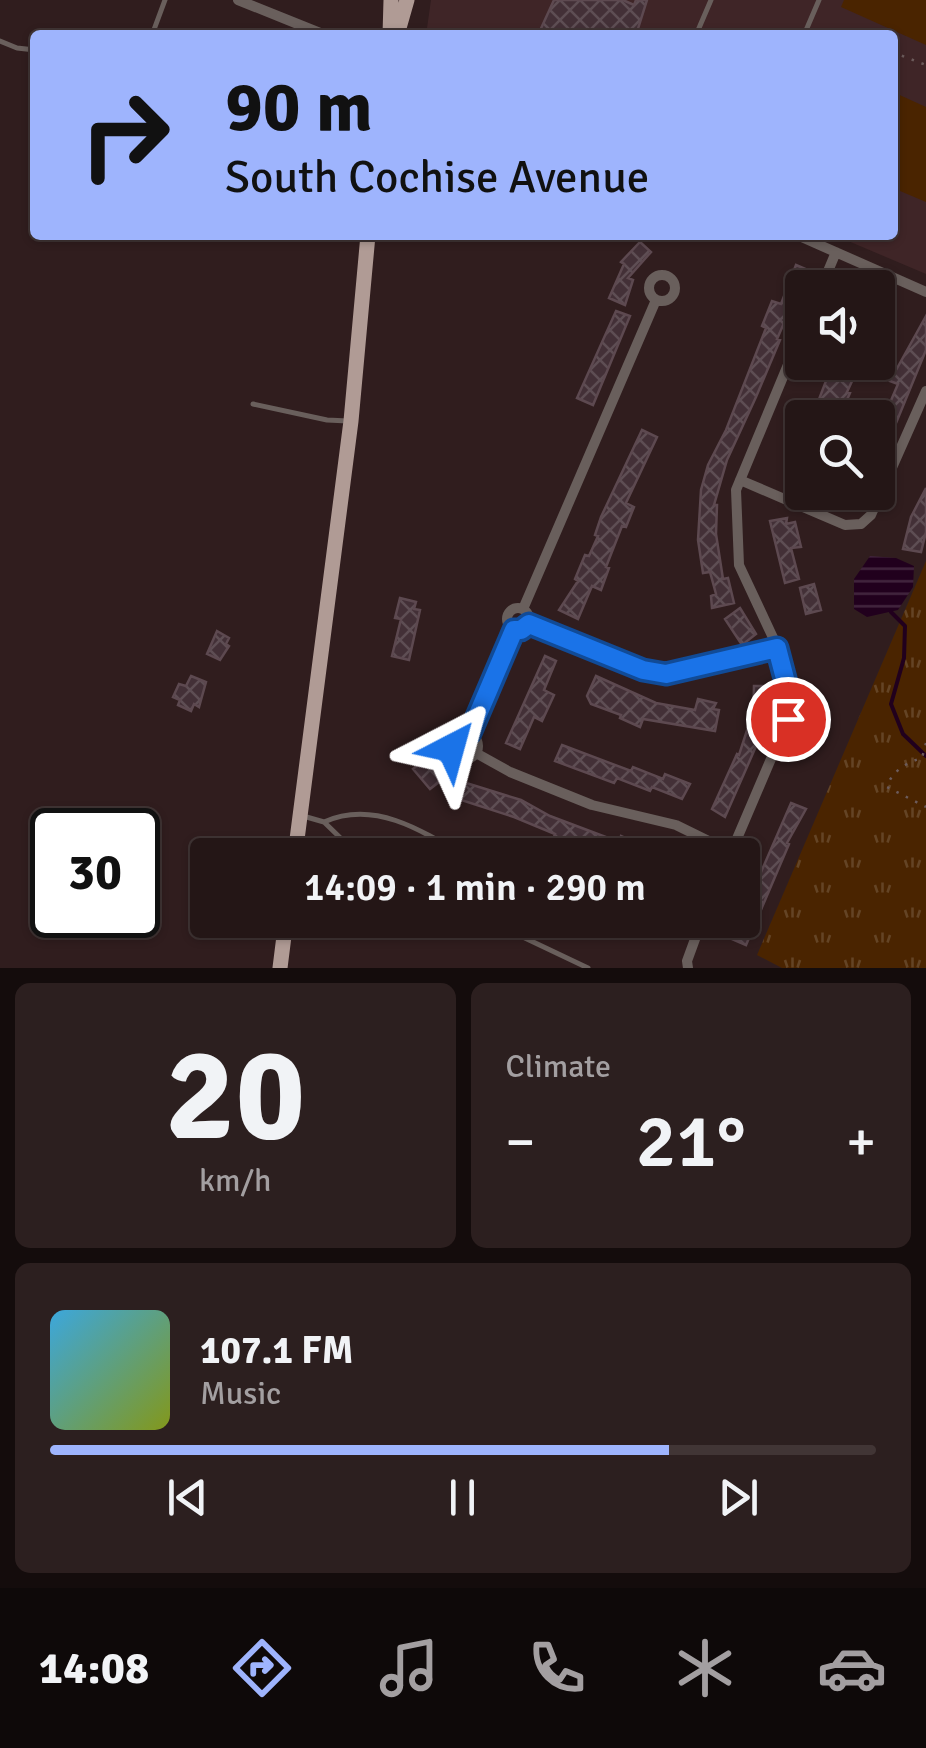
<!DOCTYPE html>
<html lang="en">
<head>
<meta charset="utf-8">
<style>
  :root { --surface:#241616; --page:#2c1f1f; --text:#f1f3f6; --muted:#a39fa1; --line:#413535; --accent:#9eb4fd }
  body { margin:0; font-family:Signika,sans-serif; background:var(--page); color:var(--text); height:100vh; display:flex; flex-direction:column; font-size:38px; white-space:nowrap }
  * { box-sizing:border-box; margin:0 }
  p { font-size:32px; color:var(--muted) }
  .icon { flex:none; width:55px; height:55px; fill:none; stroke:currentColor; stroke-width:2; stroke-linecap:round; stroke-linejoin:round }
  .map { position:relative; height:968px; overflow:hidden }
  .drawer { display:flex; flex-direction:column; gap:15px; padding:15px; background:#140c0c; flex:1 }
  .drawer>* { flex:none }
  .hud { position:absolute; left:30px; top:30px; width:868px; height:210px; border-radius:10px; box-shadow:0 2px 8px #0004,0 0 0 2px var(--line); background:#9eb4fd; color:#111; overflow:hidden }
  .tools { position:absolute; left:785px; top:270px; display:grid; gap:20px }
  .tools a { display:grid; place-items:center; width:110px; height:110px; border-radius:10px; background:var(--surface); box-shadow:0 2px 8px #0004,0 0 0 2px var(--line); font-size:50px }
  .speed { position:absolute; left:30px; top:808px; display:flex; gap:20px; font-size:50px; font-weight:700; text-align:center }
  .speed>* { display:grid; place-content:center; width:130px; height:130px; border-radius:50%; background:var(--surface); box-shadow:0 2px 8px #0004,0 0 0 2px var(--line); line-height:1 }
  .speed .limit { border:5px solid #111; border-radius:15px; background:#fff; color:#111 }
  .pin { position:absolute; display:grid; place-items:center; width:85px; height:85px; color:#fff; margin:-42px; border:5px solid #fff; border-radius:50%; box-shadow:0 2px 10px #0007 }
  .me { position:absolute; width:110px; margin:-55px; rotate:39deg; stroke-linejoin:round; filter:drop-shadow(0 0 8px #0008) }
  .turn { display:flex; align-items:center; gap:35px; height:210px; padding:0 30px; font-size:45px }
  .turn .icon { width:130px; height:130px; stroke-width:2.5 }
  .turn b { display:block; font-size:70px; line-height:85px }
  .big { font-size:75px; font-weight:600; line-height:1.1 }
  .drawer .card { flex:1; display:flex; flex-direction:column; justify-content:center; gap:15px; min-width:0; padding:0 35px; border-radius:15px; background:var(--page) }
  .drawer .dial { align-items:center; gap:0 }
  .dial b { font-size:130px; line-height:1 }
  .song { display:flex; align-items:center; gap:30px }
  .cover { width:120px; height:120px; border-radius:15px; background:linear-gradient(135deg,hsl(200 70% 55%),hsl(70 70% 35%)) }
  .played { height:10px; border-radius:5px; background:linear-gradient(90deg,var(--accent) 75%,var(--line) 75%) }
  .keys { display:flex; justify-content:space-around; direction:ltr }
  .heat { display:flex; justify-content:space-between; align-items:center; font-size:55px; direction:ltr }
  .drawer .tiles { flex:1; display:grid; gap:15px; grid-template-columns:1fr 1fr }
  .card:last-child { grid-column:span 2 }
  .trip { position:absolute; left:190px; top:838px; width:570px; height:100px; border-radius:10px; background:var(--surface); box-shadow:0 2px 8px #0004,0 0 0 2px var(--line); font-weight:600; line-height:100px; text-align:center }
  .menu { display:flex; height:160px; justify-content:space-around; align-items:center; background:#0e0909; color:var(--muted) }
  .menu .icon { width:70px; height:70px }
  .menu .active { color:var(--accent) }
  .menu b { font-size:45px; color:var(--text) }
  .map>svg:first-child { display:block }
</style>
</head>
<body>
<div class="map">
<svg width="926" height="968" viewBox="0 0 926 968">
  <defs>
    <pattern id="grass-tufts" width="24" height="20" patternUnits="userSpaceOnUse" patternTransform="scale(2.5)"><rect width="24" height="20" fill="#4a2400"/><path d="M3 7l-1-3M5 7V3M7 7l1-3M15 17l-1-3M17 17v-4M19 17l1-3" fill="none" stroke="#644425"/></pattern>
    <pattern id="water-rules" width="6" height="5" patternUnits="userSpaceOnUse" patternTransform="scale(2.5)"><rect width="6" height="5" fill="#21001d"/><path d="M0 2.5h6" fill="none" stroke="#42253e"/></pattern>
    <pattern id="building-cross-hatch" width="8" height="8" patternUnits="userSpaceOnUse" patternTransform="scale(2.5)"><rect width="8" height="8" fill="#433037"/><path d="M0 0l8 8M0 8l8-8" fill="none" stroke="#5e4e54"/></pattern>
  </defs>
  <rect width="100%" height="100%" fill="#301d1e"/>
  <path fill="#3f2527" d="M431,0H926V274L834,235H892V35H426Z"/>
  <path fill="url(#grass-tufts)" d="M926,561V968H782L757,955Z"/>
  <path fill="#4a2400" d="M844,0H926V45L841,7Z
    M893,92L926,107V202L893,188Z"/>
  <path fill="url(#water-rules)" d="M870,556L896,558L914,566L913,587L898,610L867,617L854,609V579Z"/>
  <g fill="none" stroke-linecap="round" stroke-linejoin="round">
    <path stroke="#21001d" stroke-width="4" d="M891,612L905,626L904,658L891,704L903,734L926,756"/>
  </g>
  <path fill="url(#building-cross-hatch)" stroke="#5d4950" stroke-width="2.5" d="M554,0H623L634,5L636,0H647L636,35H538Z
    M640,242L651,252L628,278L633,280L625,305L609,298L624,264L621,262Z
    M796,265L810,271L788,323H784L777,339L780,340L756,397L727,460L714,505H717L716,534L723,579L728,578L734,603L712,608L711,596L716,594L710,572L703,573L698,540L701,490L708,465L726,430L766,328L762,326L772,301L781,304Z
    M616,311L630,316L593,405L577,398Z
    M926,316V350L878,467V431L898,384L890,381Z
    M828,362H855L849,377L853,379L847,392L850,393L846,402L838,400L831,418H812L814,412L809,410L814,400L818,402L826,381L821,379Z
    M802,425V471L788,465L792,457L789,456Z
    M642,430L657,437L626,503L634,507L626,527L622,526L606,567L609,568L601,590L592,586L578,619L559,610L578,581L575,579L585,555L589,556L598,536L595,535L601,517Z
    M926,488V532L921,552L903,549L911,517Z
    M787,518L786,524L795,522L801,547L791,548L799,579L785,583L770,521Z
    M814,584L821,610L806,614L800,588Z
    M400,598L416,602L414,609L420,610L409,660L392,656L401,619L395,618Z
    M740,608L756,634L742,645L725,619Z
    M217,631L229,638L226,644L229,646L220,660L207,654Z
    M545,656L556,661L544,690L554,695L542,721L534,717L520,749L506,743Z
    M191,676L206,682L199,707L194,704L191,711L178,705L180,700L173,697L179,684L186,686Z
    M596,676L656,703L695,710L698,699L716,703L713,709L719,710L715,731L643,719L640,727L620,718L621,715L591,704L587,696Z
    M754,686H771L768,719L725,817L712,809L737,754L739,755L750,721H753Z
    M562,745L631,771L633,767L663,779L665,774L690,784L682,799L652,787L650,791L617,778L614,783L555,761Z
    M426,758L443,779L430,789L413,769Z
    M463,782L521,800L550,816L619,842L621,836L647,848L644,855H611L554,837L555,834L514,817L455,798Z
    M791,803L806,809L787,843L789,844L746,945L732,939Z"/>
  <g fill="none" stroke-linecap="round" stroke-linejoin="round">
    <path stroke="#6c5b5b" stroke-width="2.5" stroke-dasharray="2.5 8" stroke-linecap="butt" d="M813,31L822,35
      M844,35H849
      M892,52L926,65
      M926,743L922,758C907,762 891,772 887,787L926,807"/>
    <path stroke="#695f5c" stroke-width="5" d="M152,35L165,0
      M696,35L711,0
      M804,35L819,0
      M0,41L17,48L35,50
      M253,404L327,420L348,421
      M303,816L324,822L358,855
      M324,822C373,800 420,829 462,855
      M487,920L588,968"/>
    <path stroke="#695f5c" stroke-width="10" d="M238,0L325,35
      M797,235L926,292
      M649 288a13 13 0 1 1 26 0a13 13 0 1 1-26 0Z
      M821,288L836,252
      M740,480L845,525L861,524L871,515L926,391
      M507 619a11 11 0 1 1 22 0a11 11 0 1 1-22 0Z
      M523,609L656,300
      M529,624L643,670L666,675L777,648
      M452 746a13 13 0 1 1 26 0a13 13 0 1 1-26 0Z
      M470,733L514,630
      M476,753L510,772L592,805L676,825L731,852
      M730,855L788,719V690L776,644L739,565L736,490L802,331
      M688,968L687,961L702,920"/>
    <path stroke="#b09b95" stroke-width="15" d="M390,35L391,0
      M397,35L407,0
      M295,855L351,421L368,235
      M280,968L286,920"/>
  </g>
  <g fill="none" stroke-linecap="round" stroke-linejoin="round">
    <g stroke="#114b97" stroke-width="25">
      <path id="route" d="M451,748L455,736L462,732L470,733L514,630H521L529,624L643,670L666,674L777,648L788,690V719"/>
    </g>
    <use href="#route" stroke="#1a73e8" stroke-width="18"/>
  </g>
</svg>
<div class="tools">
<a><svg class="icon" aria-label="sound" viewBox="0 0 24 24"><path d="M4 9h4l5-4v14l-5-4H4zM17 9q2 3 0 6"/></svg></a>
<a><svg class="icon" aria-label="search" viewBox="0 0 24 24"><circle cx="10" cy="10" r="6"/><path d="M15 15l6 6"/></svg></a>
</div>
<div class="speed"><div class="limit">30</div></div>
<div class="pin" style="left:788px;top:719px;background:#d93025"><svg class="icon" aria-label="arrive" viewBox="0 0 24 24"><path d="M6 21V4h12l-3 4 3 4H6"/></svg></div>
<svg class="me" style="left:451px;top:748px" viewBox="-20 -20 40 40"><path d="M0-17L14 15 0 8-14 15z" fill="#1a73e8" stroke="#fff" stroke-width="4"/></svg>
<div class="trip">14:09 · 1 min · 290 m</div>
<div class="hud">
<div class="turn"><svg class="icon" aria-label="right" viewBox="0 0 24 24"><path d="M7 20v-9h11M14 6l5 5-5 5"/></svg><div><b>90 m</b>South Cochise Avenue</div></div>
</div>
</div>
<section class="drawer">
<div class="tiles">
<div class="card dial"><b>20</b><p>km/h</p></div>
<div class="card"><p>Climate</p>
<div class="heat"><a>−</a><b class="big">21°</b><a>+</a></div>
</div>
<div class="card">
<div class="song"><i class="cover"></i><div><b>107.1 FM</b><p>Music</p></div></div>
<div class="played"></div>
<div class="keys"><svg class="icon" aria-label="previous" viewBox="0 0 24 24"><path d="M18 5L8 12l10 7zM5 5v14"/></svg><svg class="icon" aria-label="pause" viewBox="0 0 24 24"><path d="M8 5v14M16 5v14"/></svg><svg class="icon" aria-label="next" viewBox="0 0 24 24"><path d="M6 5l10 7-10 7zM19 5v14"/></svg></div>
</div>
</div>
</section>
<nav class="menu">
<b>14:08</b>
<svg class="icon active" aria-label="directions" viewBox="0 0 24 24"><path d="M12 3l9 9-9 9-9-9zM9 14v-3h6M13 9l2 2-2 2"/></svg>
<svg class="icon" aria-label="music" viewBox="0 0 24 24"><path d="M9 18V5l10-2v13"/><circle cx="6" cy="18" r="3"/><circle cx="16" cy="16" r="3"/></svg>
<svg class="icon" aria-label="phone" viewBox="0 0 24 24"><path d="M5 4h4l2 5-3 2q2 4 5 5l2-3 5 2v4C11 20 4 13 5 4z"/></svg>
<svg class="icon" aria-label="climate" viewBox="0 0 24 24"><path d="M12 3v18M4 7l16 10M4 17L20 7"/></svg>
<svg class="icon" aria-label="car" viewBox="0 0 24 24"><path d="M5 17H2v-5l4-1 3-4h7l3 4 3 1v5h-3M9 17h6M6 11h13"/><circle cx="7" cy="17" r="2"/><circle cx="17" cy="17" r="2"/></svg>
</nav>
</body>
</html>
